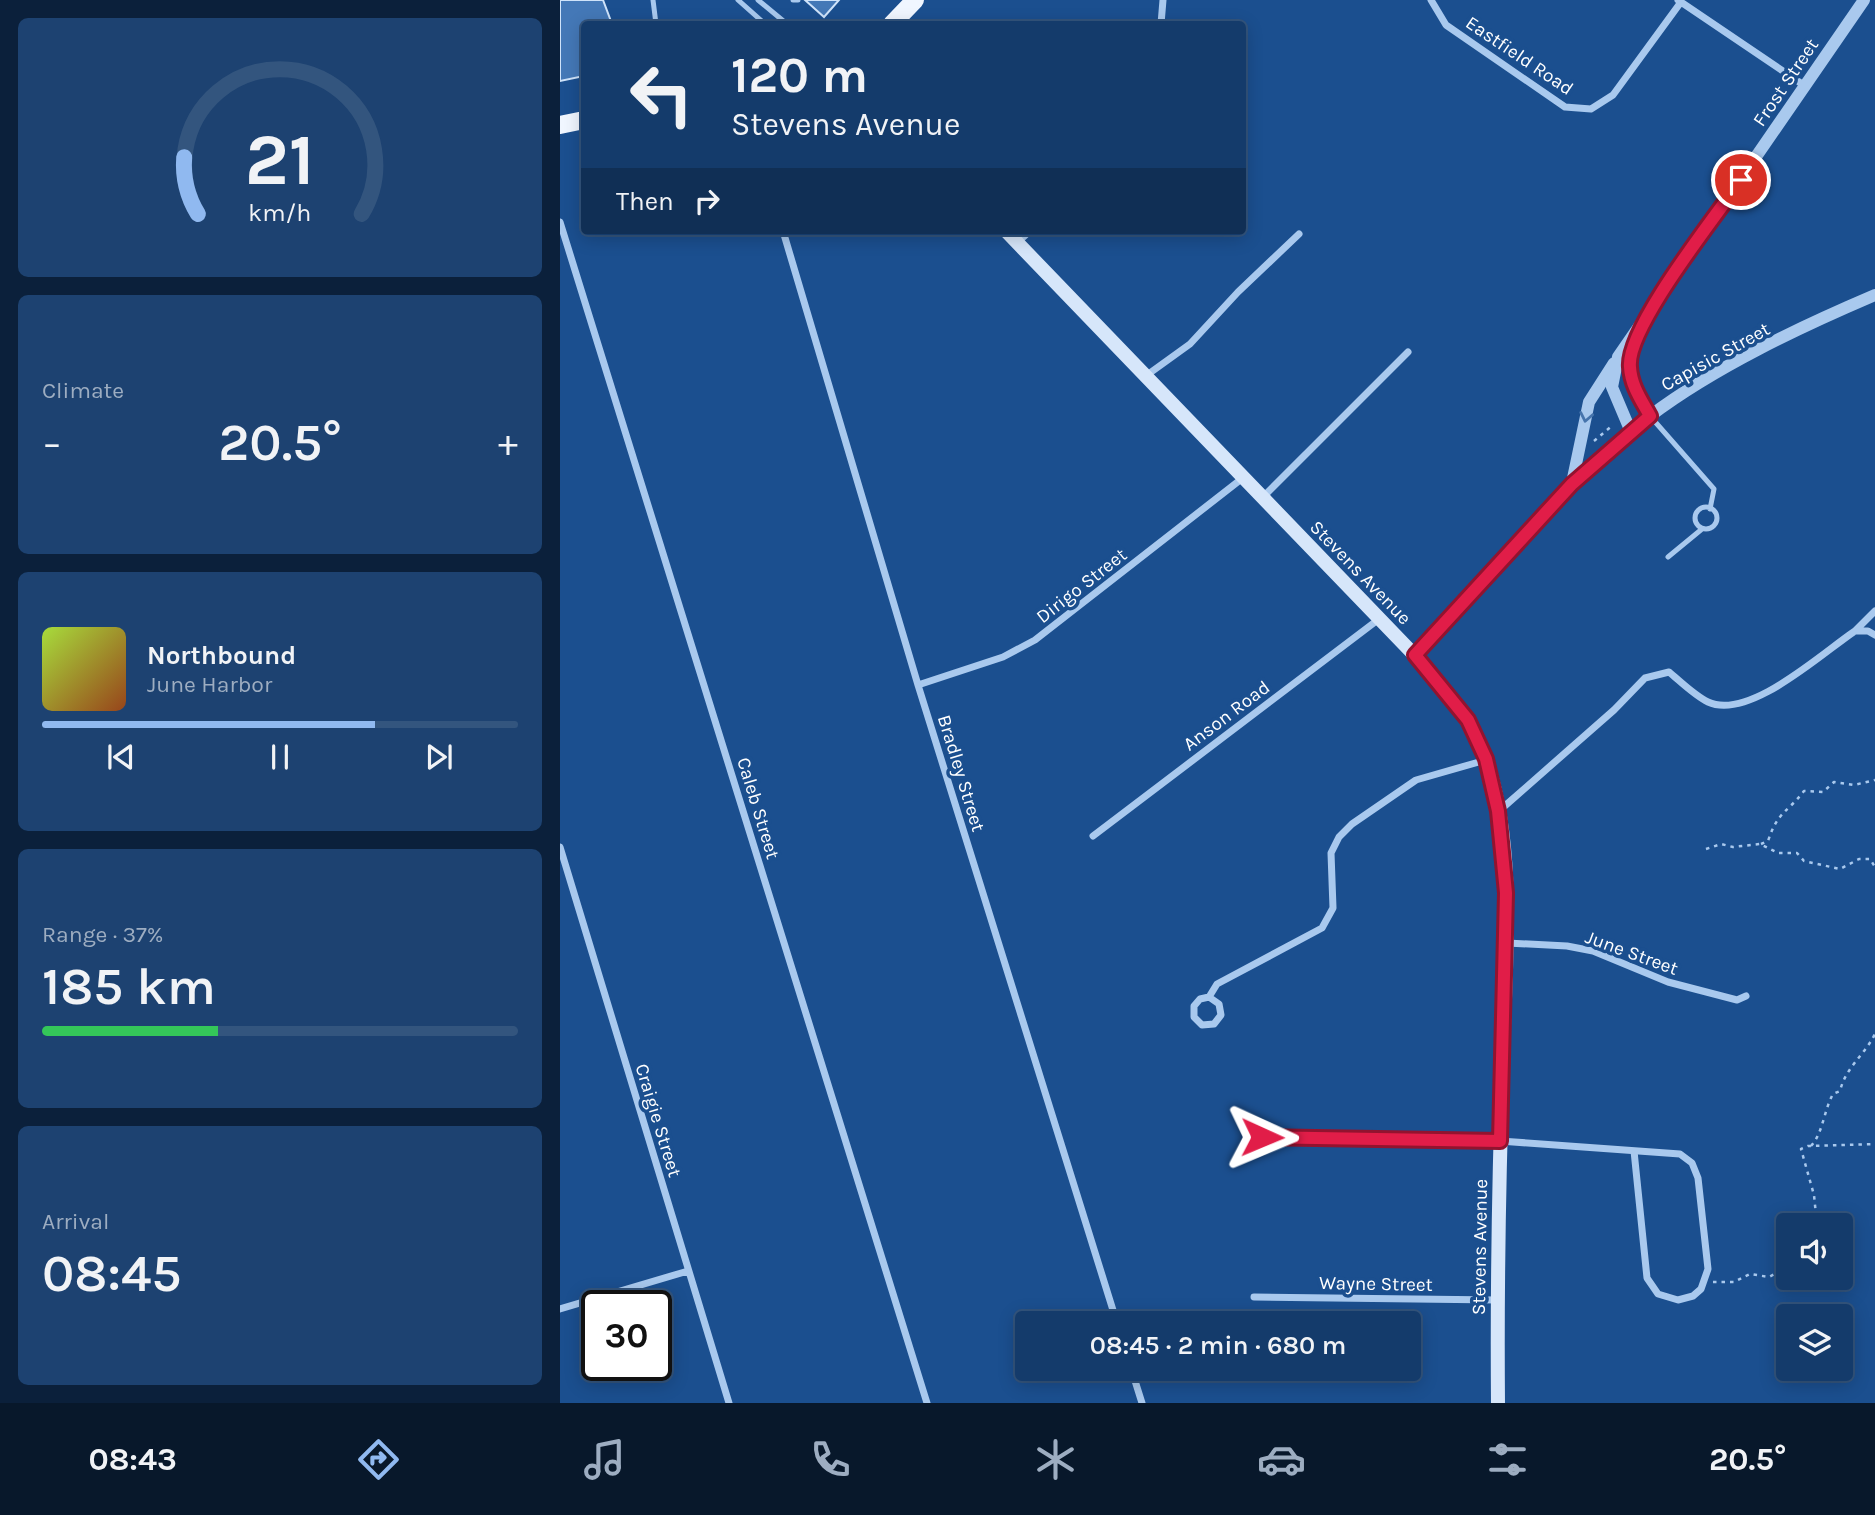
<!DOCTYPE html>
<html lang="en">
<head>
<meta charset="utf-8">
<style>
  :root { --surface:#143b6b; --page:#1d4271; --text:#f1f3f6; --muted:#9dadc1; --line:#33557e; --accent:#90b9f0 }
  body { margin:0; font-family:Karla,sans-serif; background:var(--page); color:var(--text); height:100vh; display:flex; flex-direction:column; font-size:26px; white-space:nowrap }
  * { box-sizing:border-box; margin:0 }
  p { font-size:23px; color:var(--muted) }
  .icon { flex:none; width:38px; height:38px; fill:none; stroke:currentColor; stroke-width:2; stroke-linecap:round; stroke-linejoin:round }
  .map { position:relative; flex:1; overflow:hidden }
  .panel { display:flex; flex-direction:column; gap:18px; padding:18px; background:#0b203b; width:560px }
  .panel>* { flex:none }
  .guide { position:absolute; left:21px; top:21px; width:665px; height:214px; border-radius:7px; box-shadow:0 4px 18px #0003,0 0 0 2px var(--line); background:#143b6b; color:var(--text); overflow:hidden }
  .tools { position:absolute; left:1216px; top:1213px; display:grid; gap:14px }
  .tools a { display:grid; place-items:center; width:77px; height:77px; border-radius:7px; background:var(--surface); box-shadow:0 4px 18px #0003,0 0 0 2px var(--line); font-size:35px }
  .speed { position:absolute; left:21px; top:1290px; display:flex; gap:14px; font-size:35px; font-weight:700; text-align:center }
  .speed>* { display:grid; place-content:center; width:91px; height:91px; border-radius:50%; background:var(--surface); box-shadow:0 4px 18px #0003,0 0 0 2px var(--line); line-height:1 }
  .speed .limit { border:4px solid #111; border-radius:10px; background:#fff; color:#111 }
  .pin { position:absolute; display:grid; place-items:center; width:60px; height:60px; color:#fff; margin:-30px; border:4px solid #fff; border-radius:50%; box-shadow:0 2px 7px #0007 }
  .me { position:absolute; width:77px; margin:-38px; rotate:91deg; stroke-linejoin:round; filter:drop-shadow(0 0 5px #0008) }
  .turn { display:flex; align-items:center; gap:24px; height:147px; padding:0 35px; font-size:32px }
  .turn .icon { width:91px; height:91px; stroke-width:2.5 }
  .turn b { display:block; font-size:49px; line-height:60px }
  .then { display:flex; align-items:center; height:66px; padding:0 35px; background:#0003; gap:14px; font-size:26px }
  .big { font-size:52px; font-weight:600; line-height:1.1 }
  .panel .tile { flex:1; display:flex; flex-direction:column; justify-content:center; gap:10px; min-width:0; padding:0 24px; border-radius:10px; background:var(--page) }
  .panel .dial { align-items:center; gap:0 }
  .dial svg { height:182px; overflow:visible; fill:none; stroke:var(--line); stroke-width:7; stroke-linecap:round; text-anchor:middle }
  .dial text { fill:var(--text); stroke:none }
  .song { display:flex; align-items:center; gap:21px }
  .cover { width:84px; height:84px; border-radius:10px; background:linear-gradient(135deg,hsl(80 70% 55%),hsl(20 70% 35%)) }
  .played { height:7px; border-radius:4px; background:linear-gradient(90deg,var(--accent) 70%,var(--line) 70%) }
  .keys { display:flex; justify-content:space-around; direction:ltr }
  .heat { display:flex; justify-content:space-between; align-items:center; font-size:38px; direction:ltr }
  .charge { height:10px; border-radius:5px; background:linear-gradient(90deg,#34c759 37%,var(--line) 0) }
  .trip { position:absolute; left:455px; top:1311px; width:406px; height:70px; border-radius:7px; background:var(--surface); box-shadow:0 4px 18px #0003,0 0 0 2px var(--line); font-weight:600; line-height:70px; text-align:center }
  .tab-bar { display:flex; height:112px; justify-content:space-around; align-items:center; background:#08182b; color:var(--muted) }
  .tab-bar .icon { width:49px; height:49px }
  .tab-bar .current { color:var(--accent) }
  .tab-bar b { font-size:32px; color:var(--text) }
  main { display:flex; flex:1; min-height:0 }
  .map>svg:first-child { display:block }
</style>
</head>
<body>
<main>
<section class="panel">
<div class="tile dial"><svg viewBox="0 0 100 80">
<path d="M14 69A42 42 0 1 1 86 69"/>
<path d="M14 69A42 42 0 0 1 8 44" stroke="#90b9f0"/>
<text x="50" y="56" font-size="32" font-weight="700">21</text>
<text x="50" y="72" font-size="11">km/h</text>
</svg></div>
<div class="tile"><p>Climate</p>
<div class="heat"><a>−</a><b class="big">20.5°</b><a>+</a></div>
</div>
<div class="tile">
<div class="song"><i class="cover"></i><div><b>Northbound</b><p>June Harbor</p></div></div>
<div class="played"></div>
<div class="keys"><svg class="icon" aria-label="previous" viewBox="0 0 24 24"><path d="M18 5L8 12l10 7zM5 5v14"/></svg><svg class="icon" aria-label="pause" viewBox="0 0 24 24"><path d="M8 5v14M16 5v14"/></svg><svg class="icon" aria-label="next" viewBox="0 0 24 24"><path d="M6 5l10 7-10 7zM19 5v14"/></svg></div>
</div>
<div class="tile"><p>Range · 37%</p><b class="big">185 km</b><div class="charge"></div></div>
<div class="tile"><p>Arrival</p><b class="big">08:45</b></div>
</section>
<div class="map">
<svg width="1315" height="1403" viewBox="0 0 1315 1403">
  <rect width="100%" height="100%" fill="#1b4f8f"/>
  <path fill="#4478b7" stroke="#cfe3fa" stroke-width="2" d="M0,0H43L52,24H24V76L0,81Z
    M245,0H279L264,17Z"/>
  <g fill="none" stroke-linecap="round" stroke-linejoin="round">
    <path stroke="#a9c9ee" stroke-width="2.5" stroke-dasharray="3.5 5" stroke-linecap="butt" d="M1034,441L1053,425
      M1201,844L1208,841C1218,811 1227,813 1244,791L1263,792L1274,782L1294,785L1315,780
      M1146,849L1161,844L1173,847L1200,844L1218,853H1237L1244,861L1280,869L1299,859H1310L1315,867
      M1251,1146C1263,1133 1264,1110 1273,1094L1280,1091C1286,1067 1303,1057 1315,1034
      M1257,1225L1254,1195L1241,1149L1248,1146L1315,1144
      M1153,1282H1174L1190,1274L1209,1277L1228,1267"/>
    <path stroke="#a9c9ee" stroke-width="5" d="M93,0L96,24
      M178,0L205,24
      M198,0L227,24
      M233,0H238
      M1090,416L1154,489L1150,509
      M1135 518a11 11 0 1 1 22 0a11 11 0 1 1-22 0Z
      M1108,557L1142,529"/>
    <path stroke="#a9c9ee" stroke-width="7" d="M871,0L886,25L1005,107L1031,109L1053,95L1121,2
      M1118,0L1245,86
      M601,24L603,0
      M0,222L367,1403
      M223,231L358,685L557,1323
      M458,242L470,231
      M587,375L630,344L678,292L739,234
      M703,497L848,352
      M1295,631L1315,611
      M358,685L443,657L475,640L684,477
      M939,811L1054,710L1085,678L1109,672C1121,682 1135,696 1148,702C1189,721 1262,653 1295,631H1308L1315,635
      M533,836L819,619
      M0,847L169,1403
      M947,943L1007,946L1033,951L1108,982L1177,1000L1186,996
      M649,997L659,1004L661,1015L654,1024L642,1025L634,1017V1006L640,999L649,997L657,984L762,928L773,908L771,853L779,837L792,824L856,780L926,760
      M702,1137L940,1141L1120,1154L1132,1163L1138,1178L1148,1269L1141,1289L1133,1296L1118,1300L1098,1294L1087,1278L1074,1151
      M694,1297L937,1300
      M0,1309L128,1271
      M571,1368L582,1403"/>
    <path stroke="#a9c9ee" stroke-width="12" d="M1077,337C1065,372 1073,385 1090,416
      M1071,432L1052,387L1058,357L1304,0
      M1012,483L1029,402L1054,363
      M855,655C930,574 1001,483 1090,416C1155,367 1240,327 1315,295"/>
    <path stroke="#d6e6fa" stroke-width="14" d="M446,231L864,665C888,695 915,725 927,762C957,852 945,964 943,1058C939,1173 937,1288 938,1403"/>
    <path stroke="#f0f6ff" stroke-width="18" d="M332,24L355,0
      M0,125L24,120"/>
  </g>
  <defs><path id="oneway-chevron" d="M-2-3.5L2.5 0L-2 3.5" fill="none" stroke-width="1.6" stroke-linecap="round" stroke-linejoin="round" transform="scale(1.75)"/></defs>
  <use stroke="#4674ac" href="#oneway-chevron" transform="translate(1026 417) rotate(101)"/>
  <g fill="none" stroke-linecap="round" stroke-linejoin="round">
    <g stroke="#92132f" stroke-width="18">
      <path id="route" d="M702,1137L940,1141L946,893L938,811L926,759L908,720L855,655L1012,484L1090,416C1082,401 1071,386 1070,367C1066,328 1156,216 1181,180"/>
    </g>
    <use href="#route" stroke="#e11d48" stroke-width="12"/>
  </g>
  <g text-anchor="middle" stroke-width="7" stroke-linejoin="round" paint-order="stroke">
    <g font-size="19" fill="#fff" stroke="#1b4f8f">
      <text transform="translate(960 55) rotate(34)" y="7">Eastfield Road</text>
      <text transform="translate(1225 82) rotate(-56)" y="7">Frost Street</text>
      <text transform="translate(1155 356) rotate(-29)" y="7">Capisic Street</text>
      <text transform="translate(801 572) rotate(46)" y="7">Stevens Avenue</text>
      <text transform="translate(521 585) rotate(-38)" y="7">Dirigo Street</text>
      <text transform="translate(666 715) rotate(-37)" y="7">Anson Road</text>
      <text transform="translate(402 773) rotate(73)" y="7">Bradley Street</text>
      <text transform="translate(199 808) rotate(73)" y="7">Caleb Street</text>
      <text transform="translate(1072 952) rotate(20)" y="7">June Street</text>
      <text transform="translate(99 1120) rotate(73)" y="7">Craigie Street</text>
      <text transform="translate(919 1247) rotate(-89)" y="7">Stevens Avenue</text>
      <text transform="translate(816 1283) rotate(1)" y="7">Wayne Street</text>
    </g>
  </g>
</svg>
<div class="tools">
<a><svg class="icon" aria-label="sound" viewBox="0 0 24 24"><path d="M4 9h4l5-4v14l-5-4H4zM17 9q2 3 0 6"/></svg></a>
<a><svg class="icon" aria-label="layers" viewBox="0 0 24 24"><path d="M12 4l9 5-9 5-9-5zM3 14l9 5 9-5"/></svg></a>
</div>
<div class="speed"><div class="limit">30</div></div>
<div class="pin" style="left:1181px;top:180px;background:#d93025"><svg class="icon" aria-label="arrive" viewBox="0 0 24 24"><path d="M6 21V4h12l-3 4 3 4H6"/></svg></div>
<svg class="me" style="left:702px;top:1137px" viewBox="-20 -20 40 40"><path d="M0-17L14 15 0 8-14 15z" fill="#e11d48" stroke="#fff" stroke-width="4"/></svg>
<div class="trip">08:45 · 2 min · 680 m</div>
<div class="guide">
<div class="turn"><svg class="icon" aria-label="left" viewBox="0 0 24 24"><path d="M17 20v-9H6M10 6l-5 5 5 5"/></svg><div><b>120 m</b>Stevens Avenue</div></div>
<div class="then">Then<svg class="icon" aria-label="right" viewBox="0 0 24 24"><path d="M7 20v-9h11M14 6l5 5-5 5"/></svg></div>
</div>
</div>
</main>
<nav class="tab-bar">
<b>08:43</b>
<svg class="icon current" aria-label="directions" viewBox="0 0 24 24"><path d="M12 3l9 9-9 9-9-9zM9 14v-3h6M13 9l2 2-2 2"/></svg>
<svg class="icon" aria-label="music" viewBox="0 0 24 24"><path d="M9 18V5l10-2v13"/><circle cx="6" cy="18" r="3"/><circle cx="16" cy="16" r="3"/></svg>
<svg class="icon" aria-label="phone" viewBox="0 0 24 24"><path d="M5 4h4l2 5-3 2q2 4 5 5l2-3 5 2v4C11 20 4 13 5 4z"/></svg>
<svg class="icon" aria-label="climate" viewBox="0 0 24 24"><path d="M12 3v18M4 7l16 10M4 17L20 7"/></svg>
<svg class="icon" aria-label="car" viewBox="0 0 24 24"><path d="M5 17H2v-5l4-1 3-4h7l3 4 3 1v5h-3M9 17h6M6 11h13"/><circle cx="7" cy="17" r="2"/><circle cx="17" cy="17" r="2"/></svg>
<svg class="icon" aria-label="filters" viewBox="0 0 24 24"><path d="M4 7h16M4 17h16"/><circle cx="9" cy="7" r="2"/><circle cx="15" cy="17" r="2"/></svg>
<b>20.5°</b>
</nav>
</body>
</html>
